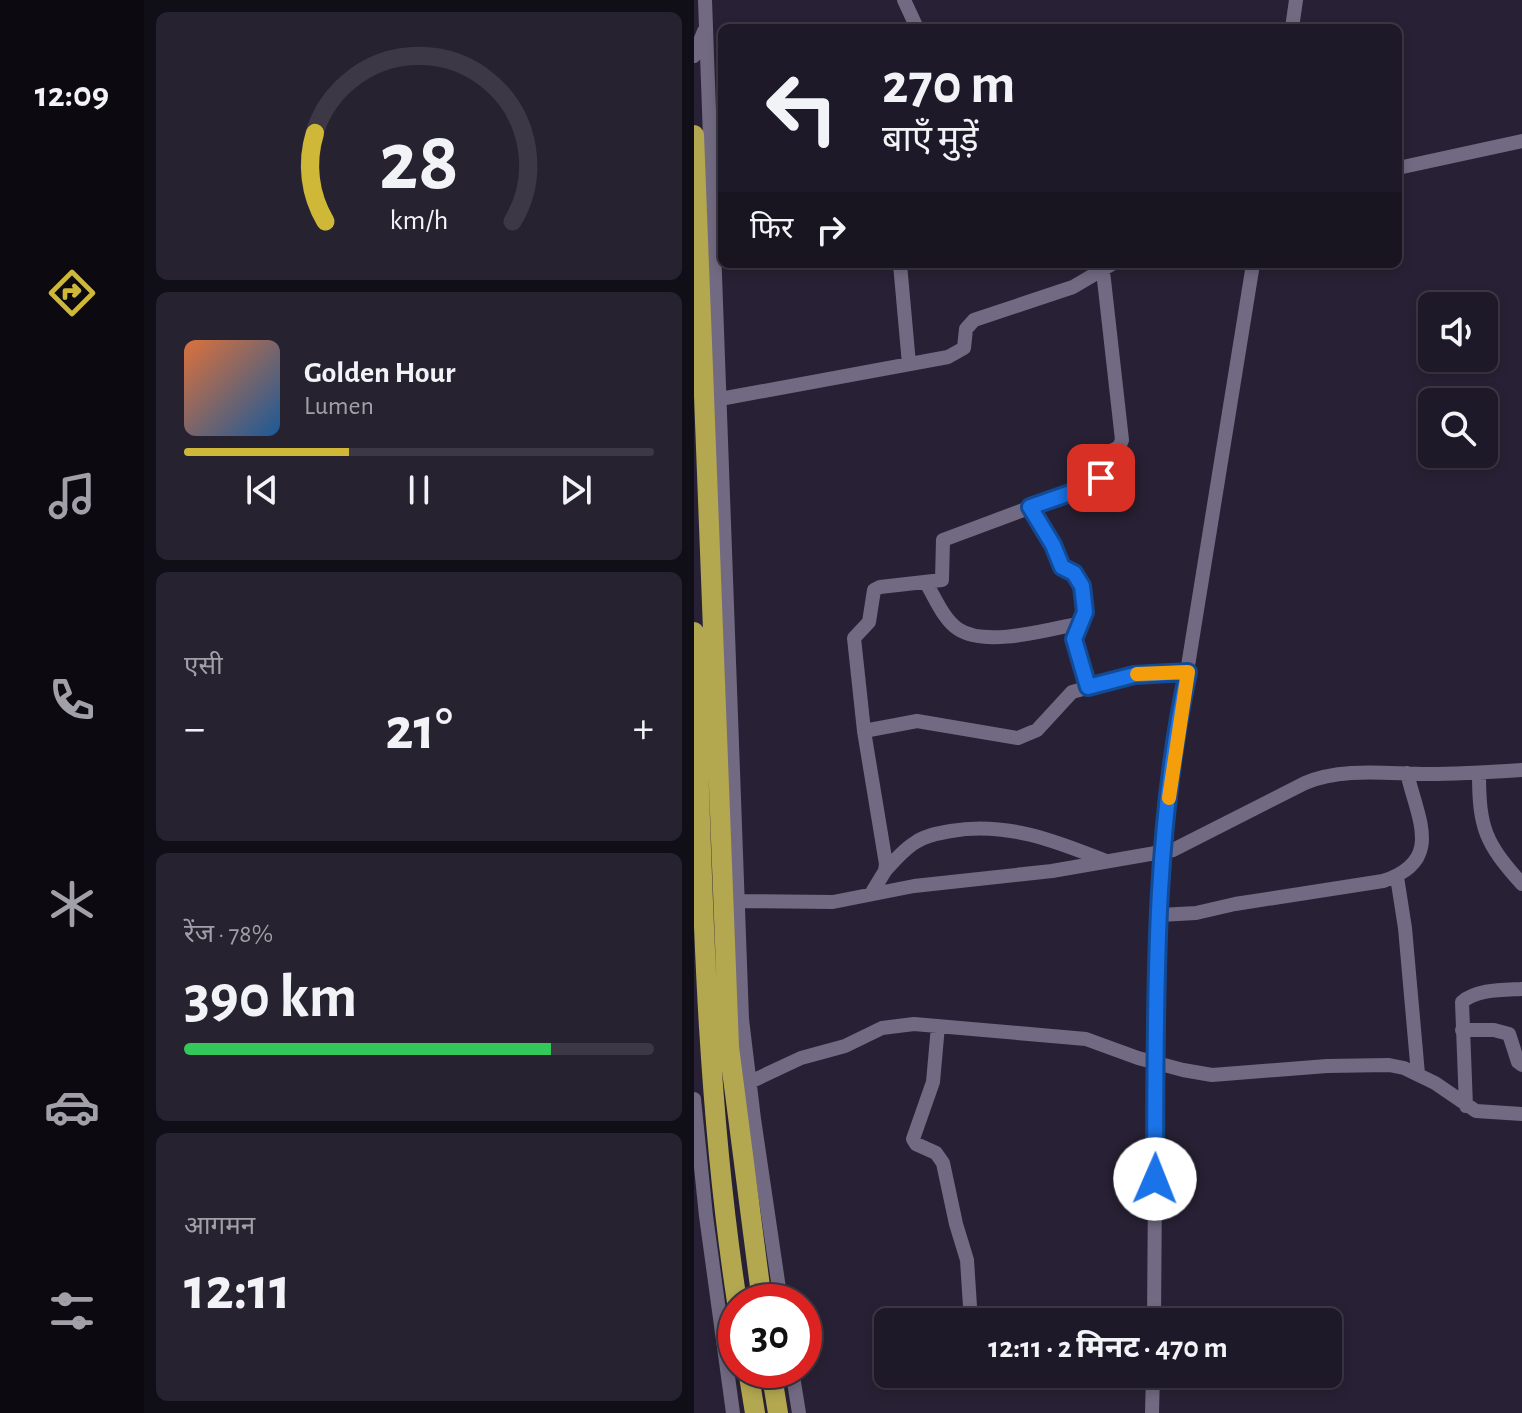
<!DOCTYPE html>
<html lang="hi">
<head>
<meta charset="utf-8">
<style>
  :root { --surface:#1e1928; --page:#262230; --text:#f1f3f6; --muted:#a1a0a8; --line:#3c3845; --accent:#cfb837 }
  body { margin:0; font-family:"Alegreya Sans","Noto Sans Devanagari",sans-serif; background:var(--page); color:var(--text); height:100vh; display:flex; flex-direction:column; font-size:30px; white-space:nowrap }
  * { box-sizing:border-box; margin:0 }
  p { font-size:26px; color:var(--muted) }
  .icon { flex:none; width:44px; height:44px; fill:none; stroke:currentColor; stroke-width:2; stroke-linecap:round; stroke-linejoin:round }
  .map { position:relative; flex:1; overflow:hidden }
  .sheet { display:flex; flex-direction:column; gap:12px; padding:12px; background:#100e16; width:550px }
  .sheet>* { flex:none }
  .top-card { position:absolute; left:24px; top:24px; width:684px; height:244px; border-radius:12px; box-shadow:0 4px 12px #0003,0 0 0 2px var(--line); background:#1e1928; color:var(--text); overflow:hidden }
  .tools { position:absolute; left:724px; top:292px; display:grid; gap:16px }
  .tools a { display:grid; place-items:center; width:80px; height:80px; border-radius:12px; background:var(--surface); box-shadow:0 4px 12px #0003,0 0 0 2px var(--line); font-size:40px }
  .speed { position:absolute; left:24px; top:1284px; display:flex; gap:16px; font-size:40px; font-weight:700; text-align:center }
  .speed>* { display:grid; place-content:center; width:104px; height:104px; border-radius:50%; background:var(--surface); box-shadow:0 4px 12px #0003,0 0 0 2px var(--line); line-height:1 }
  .speed .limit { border:12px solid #d22; background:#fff; color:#111 }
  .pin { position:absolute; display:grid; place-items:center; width:68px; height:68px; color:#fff; margin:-34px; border-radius:16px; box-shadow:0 4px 12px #0006 }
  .me { position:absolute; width:88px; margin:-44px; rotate:1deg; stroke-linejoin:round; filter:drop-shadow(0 0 6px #0008) }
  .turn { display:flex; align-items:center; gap:28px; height:168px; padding:0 32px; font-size:36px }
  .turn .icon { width:104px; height:104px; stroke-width:2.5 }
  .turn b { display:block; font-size:56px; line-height:68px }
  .then { display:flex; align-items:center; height:76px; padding:0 32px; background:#0003; gap:16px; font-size:30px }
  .big { font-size:60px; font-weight:700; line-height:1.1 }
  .sheet .tile { flex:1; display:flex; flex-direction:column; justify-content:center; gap:12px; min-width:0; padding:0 28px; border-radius:12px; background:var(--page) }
  .sheet .dial { align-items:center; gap:0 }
  .dial svg { height:208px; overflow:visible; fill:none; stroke:var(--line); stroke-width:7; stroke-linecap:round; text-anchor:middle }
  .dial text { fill:var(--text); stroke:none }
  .song { display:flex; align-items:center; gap:24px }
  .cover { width:96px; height:96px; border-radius:12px; background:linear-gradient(135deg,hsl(20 70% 55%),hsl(210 70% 35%)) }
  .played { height:8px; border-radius:4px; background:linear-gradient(90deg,var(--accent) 35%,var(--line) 35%) }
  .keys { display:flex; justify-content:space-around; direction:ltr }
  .heat { display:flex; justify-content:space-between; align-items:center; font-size:44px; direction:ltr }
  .charge { height:12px; border-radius:6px; background:linear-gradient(90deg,#34c759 78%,var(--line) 0) }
  .trip { position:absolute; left:180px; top:1308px; width:468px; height:80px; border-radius:12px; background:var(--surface); box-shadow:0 4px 12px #0003,0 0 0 2px var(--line); font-weight:700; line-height:80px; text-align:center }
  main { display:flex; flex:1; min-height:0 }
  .tabs { display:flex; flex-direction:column; width:144px; justify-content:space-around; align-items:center; background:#0c0a10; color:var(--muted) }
  .tabs .icon { width:56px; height:56px }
  .tabs .current { color:var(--accent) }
  .tabs b { font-size:36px; color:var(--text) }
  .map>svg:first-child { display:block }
</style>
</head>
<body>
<main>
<nav class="tabs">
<b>12:09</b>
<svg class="icon current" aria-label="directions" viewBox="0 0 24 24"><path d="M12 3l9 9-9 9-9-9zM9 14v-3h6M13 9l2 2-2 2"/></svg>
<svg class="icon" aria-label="music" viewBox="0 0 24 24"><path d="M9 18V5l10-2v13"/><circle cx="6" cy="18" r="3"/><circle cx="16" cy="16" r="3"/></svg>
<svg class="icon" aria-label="phone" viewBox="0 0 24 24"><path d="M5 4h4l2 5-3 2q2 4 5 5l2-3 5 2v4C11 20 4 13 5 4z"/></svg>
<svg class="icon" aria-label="climate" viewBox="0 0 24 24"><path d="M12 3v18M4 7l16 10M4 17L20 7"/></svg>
<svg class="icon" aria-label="car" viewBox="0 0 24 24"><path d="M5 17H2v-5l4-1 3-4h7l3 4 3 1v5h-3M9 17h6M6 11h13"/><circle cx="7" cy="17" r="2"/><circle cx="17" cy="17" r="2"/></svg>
<svg class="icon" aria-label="filters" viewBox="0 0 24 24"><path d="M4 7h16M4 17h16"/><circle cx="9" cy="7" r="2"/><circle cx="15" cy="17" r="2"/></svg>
</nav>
<section class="sheet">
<div class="tile dial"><svg viewBox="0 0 100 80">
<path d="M14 69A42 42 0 1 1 86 69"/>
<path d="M14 69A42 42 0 0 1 10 35" stroke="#cfb837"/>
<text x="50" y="56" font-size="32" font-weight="700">28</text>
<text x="50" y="72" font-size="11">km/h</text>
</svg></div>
<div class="tile">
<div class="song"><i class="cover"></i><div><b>Golden Hour</b><p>Lumen</p></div></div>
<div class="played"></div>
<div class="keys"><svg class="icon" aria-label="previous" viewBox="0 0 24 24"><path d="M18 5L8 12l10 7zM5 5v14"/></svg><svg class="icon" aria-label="pause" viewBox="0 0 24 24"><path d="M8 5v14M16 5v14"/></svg><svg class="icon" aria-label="next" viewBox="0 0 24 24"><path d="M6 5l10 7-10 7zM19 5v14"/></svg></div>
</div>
<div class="tile"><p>एसी</p>
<div class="heat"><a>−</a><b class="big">21°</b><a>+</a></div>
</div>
<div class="tile"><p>रेंज · 78%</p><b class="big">390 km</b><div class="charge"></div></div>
<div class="tile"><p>आगमन</p><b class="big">12:11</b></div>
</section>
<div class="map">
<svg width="828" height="1413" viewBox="0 0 828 1413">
  <rect width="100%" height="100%" fill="#282135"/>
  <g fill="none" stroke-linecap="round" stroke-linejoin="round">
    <path stroke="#716a82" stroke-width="14" d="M11,0L48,1019L60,1119L87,1302
      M210,0L223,28
      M598,28L602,0
      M0,56L10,31
      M704,168L828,141
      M206,264L215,364
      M26,399L254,357L270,348L272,329L280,320L379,287L418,264
      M336,507L359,545L368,567L380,573L388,586L391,612L380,639L394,687
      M232,583C241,597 249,619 264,629C292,648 356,629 387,623
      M170,731L223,721L324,738L343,730L378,692L440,675L494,672
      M785,773C785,828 791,843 828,884
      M191,871C200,861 210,849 222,842C232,835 246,833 257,831C311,821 362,841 412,861
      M703,877L711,928L724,1074
      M177,894L191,871L192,864L170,731L160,638L175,622L180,590L186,587L248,580L249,540L404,482L407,478V456L425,447L428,440L409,271
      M43,901L139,902L220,886L358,871L479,850L611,783C649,767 694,774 734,774C766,774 797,772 828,770
      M466,915L502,913L541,904L689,881C750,861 724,820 713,773
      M244,1026L239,1082L219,1139L222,1144L242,1153L249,1163L262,1224L273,1260L277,1322
      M768,1030H800L815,1034L824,1062L828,1065
      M56,1082L107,1058L151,1046L188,1028L220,1024L392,1039L444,1058L489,1070L518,1075L633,1066L695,1065L710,1068L741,1083L782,1111L828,1114
      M0,1099L12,1216L39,1413
      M772,1106L768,1002C783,989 809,990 828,989
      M460,1322L462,1047L469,852L482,740L559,264
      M98,1370L105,1413
      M288,1374H291
      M458,1413L459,1374"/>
    <path stroke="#b3a850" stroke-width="20" d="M0,135L35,1047L68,1302
      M0,632C8,856 9,1080 43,1302
      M54,1370L61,1413
      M77,1370L84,1413"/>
  </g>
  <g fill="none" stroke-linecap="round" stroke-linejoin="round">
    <g stroke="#114b97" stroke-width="20">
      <path id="route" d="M407,478L399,485L336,507L359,545L368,567L380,573L388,586L391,612L380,639L394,687L440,675L494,672C458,837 462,1010 461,1179"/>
    </g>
    <use href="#route" stroke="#1a73e8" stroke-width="14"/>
    <path stroke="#f59e0b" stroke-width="14" d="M443,674L494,672L475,798"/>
  </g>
</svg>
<div class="tools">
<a><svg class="icon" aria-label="sound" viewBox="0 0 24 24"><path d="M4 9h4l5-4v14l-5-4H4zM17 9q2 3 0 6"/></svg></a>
<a><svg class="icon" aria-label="search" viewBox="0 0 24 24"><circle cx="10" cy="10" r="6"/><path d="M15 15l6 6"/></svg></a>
</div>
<div class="speed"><div class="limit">30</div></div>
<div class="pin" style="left:407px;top:478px;background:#d93025"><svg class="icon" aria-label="arrive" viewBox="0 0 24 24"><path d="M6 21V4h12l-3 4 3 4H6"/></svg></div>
<svg class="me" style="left:461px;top:1179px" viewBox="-20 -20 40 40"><circle r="19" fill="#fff"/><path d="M0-13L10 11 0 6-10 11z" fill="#1a73e8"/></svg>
<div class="trip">12:11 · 2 मिनट · 470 m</div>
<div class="top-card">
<div class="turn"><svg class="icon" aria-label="left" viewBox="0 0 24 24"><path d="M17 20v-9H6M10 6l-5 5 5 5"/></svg><div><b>270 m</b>बाएँ मुड़ें</div></div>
<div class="then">फिर<svg class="icon" aria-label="right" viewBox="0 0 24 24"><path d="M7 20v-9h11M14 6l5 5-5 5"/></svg></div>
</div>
</div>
</main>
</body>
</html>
